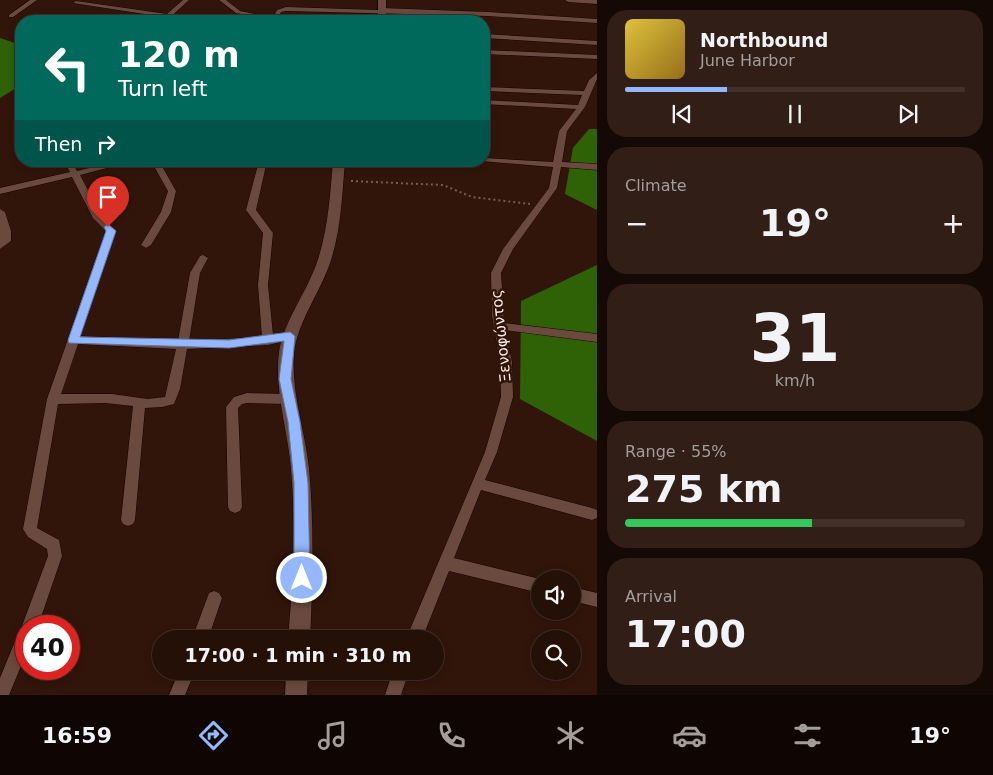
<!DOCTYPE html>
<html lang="en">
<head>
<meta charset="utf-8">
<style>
  :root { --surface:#251008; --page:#311e16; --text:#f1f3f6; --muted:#a39d9c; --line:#423029; --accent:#94b7fd }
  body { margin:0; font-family:"DejaVu Sans",sans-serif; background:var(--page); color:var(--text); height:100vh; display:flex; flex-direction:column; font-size:19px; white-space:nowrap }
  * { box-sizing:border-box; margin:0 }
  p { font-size:16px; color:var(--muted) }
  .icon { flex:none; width:28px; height:28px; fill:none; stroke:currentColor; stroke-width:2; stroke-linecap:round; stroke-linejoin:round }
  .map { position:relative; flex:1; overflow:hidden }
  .panel { display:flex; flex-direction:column; gap:10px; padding:10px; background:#140904; width:396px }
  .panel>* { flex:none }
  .hud { position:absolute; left:15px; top:15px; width:475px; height:152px; border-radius:20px; box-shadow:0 2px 8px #0003,0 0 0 1px var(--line); background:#00695c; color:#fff; overflow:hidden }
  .fabs { position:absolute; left:531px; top:570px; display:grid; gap:10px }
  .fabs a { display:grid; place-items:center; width:50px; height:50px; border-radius:50%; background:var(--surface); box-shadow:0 2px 8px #0003,0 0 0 1px var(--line); font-size:25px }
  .speed { position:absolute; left:15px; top:615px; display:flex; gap:10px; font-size:25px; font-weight:700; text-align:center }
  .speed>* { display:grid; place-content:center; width:65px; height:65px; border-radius:50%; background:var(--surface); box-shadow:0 2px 8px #0003,0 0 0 1px var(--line); line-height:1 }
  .speed .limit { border:8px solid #d22; background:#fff; color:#111 }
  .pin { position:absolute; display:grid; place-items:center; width:42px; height:42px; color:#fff; margin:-51px -21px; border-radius:50% 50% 50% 0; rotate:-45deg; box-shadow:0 0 5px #0007 }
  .pin .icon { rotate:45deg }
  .me { position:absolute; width:55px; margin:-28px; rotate:0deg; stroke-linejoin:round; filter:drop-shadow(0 0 4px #0008) }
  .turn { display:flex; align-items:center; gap:18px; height:105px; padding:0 20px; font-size:22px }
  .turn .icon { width:65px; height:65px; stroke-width:2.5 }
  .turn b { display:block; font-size:35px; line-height:42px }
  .then { display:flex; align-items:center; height:48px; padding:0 20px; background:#0003; gap:10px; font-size:19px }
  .big { font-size:38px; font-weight:600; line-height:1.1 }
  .panel .tile { flex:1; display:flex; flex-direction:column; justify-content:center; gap:8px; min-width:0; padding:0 18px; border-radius:20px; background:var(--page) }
  .panel .dial { align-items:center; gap:0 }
  .dial b { font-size:65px; line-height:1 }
  .song { display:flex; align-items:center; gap:15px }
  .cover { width:60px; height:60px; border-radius:8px; background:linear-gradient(135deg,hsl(50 70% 55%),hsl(40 70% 35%)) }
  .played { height:5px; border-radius:2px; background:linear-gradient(90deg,var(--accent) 30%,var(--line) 30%) }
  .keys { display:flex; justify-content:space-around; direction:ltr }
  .heat { display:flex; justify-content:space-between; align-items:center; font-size:28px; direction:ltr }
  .charge { height:8px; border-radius:4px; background:linear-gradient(90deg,#34c759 55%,var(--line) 0) }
  .trip { position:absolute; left:152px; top:630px; width:292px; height:50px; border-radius:25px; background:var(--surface); box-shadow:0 2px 8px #0003,0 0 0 1px var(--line); font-weight:600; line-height:50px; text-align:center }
  .tab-bar { display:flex; height:80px; justify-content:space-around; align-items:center; background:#0f0603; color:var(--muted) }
  .tab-bar .icon { width:35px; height:35px }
  .tab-bar .current { color:var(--accent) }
  .tab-bar b { font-size:22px; color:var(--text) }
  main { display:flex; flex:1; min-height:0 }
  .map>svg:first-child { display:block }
</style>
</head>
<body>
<main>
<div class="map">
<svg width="597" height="695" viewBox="0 0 597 695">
  <rect width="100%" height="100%" fill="#31150b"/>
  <path fill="#2f6207" d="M0,38L21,45V85L0,98Z
    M589,129H597V210L565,194L573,148Z
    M597,265V441L520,399L521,301Z"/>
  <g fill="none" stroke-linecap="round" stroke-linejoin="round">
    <g stroke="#170200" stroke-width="1">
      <path id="minor" d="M30,0H37L13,17H9V15Z
        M183,0H189L166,21L161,20L164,17L73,3L76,1L167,14Z
        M219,0H226L240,11L269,17L275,14L277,10L286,7L378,10L381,8L488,12L597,19V23L488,16L286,11L281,12L279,16L274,19L285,17L382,19L385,21H267L263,18L236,13Z
        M565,0H597V4L568,2Z
        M57,16L79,19L82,21H45Z
        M484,34L597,41V45L484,38Z
        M484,50L597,55V59L484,54Z
        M597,73V79L585,107L567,131L562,162L597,164V170L561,167L557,188L513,249L501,273L504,323L597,334V342L505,330L512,362L513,397L497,452L485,480L592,508L597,510V518L592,520L481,490L454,558L540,579V593L449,571L422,639H406L485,452L501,397L500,362L492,315L491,273L503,249L549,188L553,167L481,161H484V158L553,162L559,131L576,109L484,104V100L578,105L582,95L484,91V87L584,91L589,80Z
        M64,161H72L77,171L118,161H134L80,175L102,217L116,231L80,336L178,341L190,273L200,256L203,255L208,258L200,273L189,341L262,337L258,285L263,233L246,210L259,161H267L256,210L273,233L268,285L273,335L290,332L296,336L294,339L268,345L187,349L180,389L174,404L162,407L145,408L135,520L133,524L128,526L123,524L121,520L133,406L105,403L58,404L37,528L59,540L62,556L38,626H26V654L9,695H0V678L20,629L23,628L22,626L48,556L47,549L28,537L23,529L47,399L106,231L93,218L72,177L0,194V188L70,172ZM78,344L176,349L165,397L148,399L112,394H61Z
        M151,161H159L176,191L171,212L151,245L146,248L141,245L161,212L168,191Z
        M0,209L5,212L11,231V241L0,249Z
        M247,393L289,394L293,396L295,399L293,402L289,404L247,403L242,404L238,408L242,507L240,511L235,513L230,511L228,507L226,407L234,397Z
        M572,587L597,593V607L572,601Z
        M214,591L219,593L222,598L208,639H192L209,593Z
        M179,671H195L185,695H169Z
        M393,671H409L401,695H385Z"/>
    </g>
    <g stroke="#170200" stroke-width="1">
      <path id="tertiary" d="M378,0H386V21H378Z
        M333,161H345C342,197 341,233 329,266C318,296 297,323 294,354C291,392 305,430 309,468C314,524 313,582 310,639H288C293,582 296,525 291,469C288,431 274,390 279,352C284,321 305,295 316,265C328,232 330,196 333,161Z
        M286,671H308L307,695H285Z"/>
    </g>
    <path stroke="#755d54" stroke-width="2" stroke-dasharray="2 3" stroke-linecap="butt" d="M351,181L443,185L472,197L530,204"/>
    <use href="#minor" fill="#6a4a3e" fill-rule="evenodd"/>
    <use href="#tertiary" fill="#6a4a3e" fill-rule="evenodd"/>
  </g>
  <path fill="#94b7fd" stroke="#6077a4" d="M108,224L116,231L80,337L229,340L290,332L295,336L291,379L300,422L308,483L310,578L307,583L302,585L297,583L294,578V483L288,422L279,379L284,341L229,348L69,343L68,340L106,231L104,227Z"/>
  <g text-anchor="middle" stroke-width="5" stroke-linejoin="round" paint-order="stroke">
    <g font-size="15" fill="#fdece7" stroke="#31150b">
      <text transform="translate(501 336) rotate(-96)" y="5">Ξενοφώντος</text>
    </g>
  </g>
</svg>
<div class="fabs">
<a><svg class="icon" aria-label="sound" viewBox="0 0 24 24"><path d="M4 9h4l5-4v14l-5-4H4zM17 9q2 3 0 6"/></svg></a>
<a><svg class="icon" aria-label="search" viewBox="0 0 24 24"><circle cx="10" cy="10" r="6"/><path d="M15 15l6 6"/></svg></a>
</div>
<div class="speed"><div class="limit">40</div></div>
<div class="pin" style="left:108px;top:227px;background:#d93025"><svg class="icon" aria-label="arrive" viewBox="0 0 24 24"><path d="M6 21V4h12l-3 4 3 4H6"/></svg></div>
<svg class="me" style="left:302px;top:578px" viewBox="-20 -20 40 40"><circle r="17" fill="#94b7fd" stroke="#fff" stroke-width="3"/><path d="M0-11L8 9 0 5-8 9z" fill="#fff"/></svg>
<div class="trip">17:00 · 1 min · 310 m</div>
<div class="hud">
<div class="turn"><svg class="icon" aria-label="left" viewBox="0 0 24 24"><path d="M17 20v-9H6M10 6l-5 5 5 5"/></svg><div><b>120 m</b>Turn left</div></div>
<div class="then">Then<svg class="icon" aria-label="right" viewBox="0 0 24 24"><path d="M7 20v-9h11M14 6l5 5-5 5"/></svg></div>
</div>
</div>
<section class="panel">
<div class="tile">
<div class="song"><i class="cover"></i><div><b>Northbound</b><p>June Harbor</p></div></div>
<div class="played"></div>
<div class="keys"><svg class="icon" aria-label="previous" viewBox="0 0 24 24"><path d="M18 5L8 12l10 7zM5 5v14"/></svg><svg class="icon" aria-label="pause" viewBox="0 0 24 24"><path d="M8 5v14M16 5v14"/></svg><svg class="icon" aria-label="next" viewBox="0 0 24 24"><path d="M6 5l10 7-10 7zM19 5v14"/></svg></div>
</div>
<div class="tile"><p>Climate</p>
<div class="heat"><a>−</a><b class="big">19°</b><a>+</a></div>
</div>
<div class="tile dial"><b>31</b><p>km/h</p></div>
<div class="tile"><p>Range · 55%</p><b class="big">275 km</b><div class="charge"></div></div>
<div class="tile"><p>Arrival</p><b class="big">17:00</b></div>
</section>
</main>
<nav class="tab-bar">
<b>16:59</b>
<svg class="icon current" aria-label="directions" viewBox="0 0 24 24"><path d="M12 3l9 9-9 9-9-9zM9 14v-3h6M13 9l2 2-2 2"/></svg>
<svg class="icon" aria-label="music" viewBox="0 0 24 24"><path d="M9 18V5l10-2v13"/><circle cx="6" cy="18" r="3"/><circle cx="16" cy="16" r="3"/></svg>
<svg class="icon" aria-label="phone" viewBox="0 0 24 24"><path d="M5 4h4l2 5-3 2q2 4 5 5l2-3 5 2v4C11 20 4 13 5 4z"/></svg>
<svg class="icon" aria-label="climate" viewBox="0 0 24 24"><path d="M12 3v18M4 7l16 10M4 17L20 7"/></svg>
<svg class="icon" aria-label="car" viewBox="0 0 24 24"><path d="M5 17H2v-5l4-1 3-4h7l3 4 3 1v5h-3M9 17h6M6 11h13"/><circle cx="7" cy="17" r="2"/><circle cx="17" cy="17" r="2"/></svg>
<svg class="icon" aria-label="filters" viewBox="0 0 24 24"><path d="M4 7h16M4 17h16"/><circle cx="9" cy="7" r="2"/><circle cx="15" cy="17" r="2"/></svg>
<b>19°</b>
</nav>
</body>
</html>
